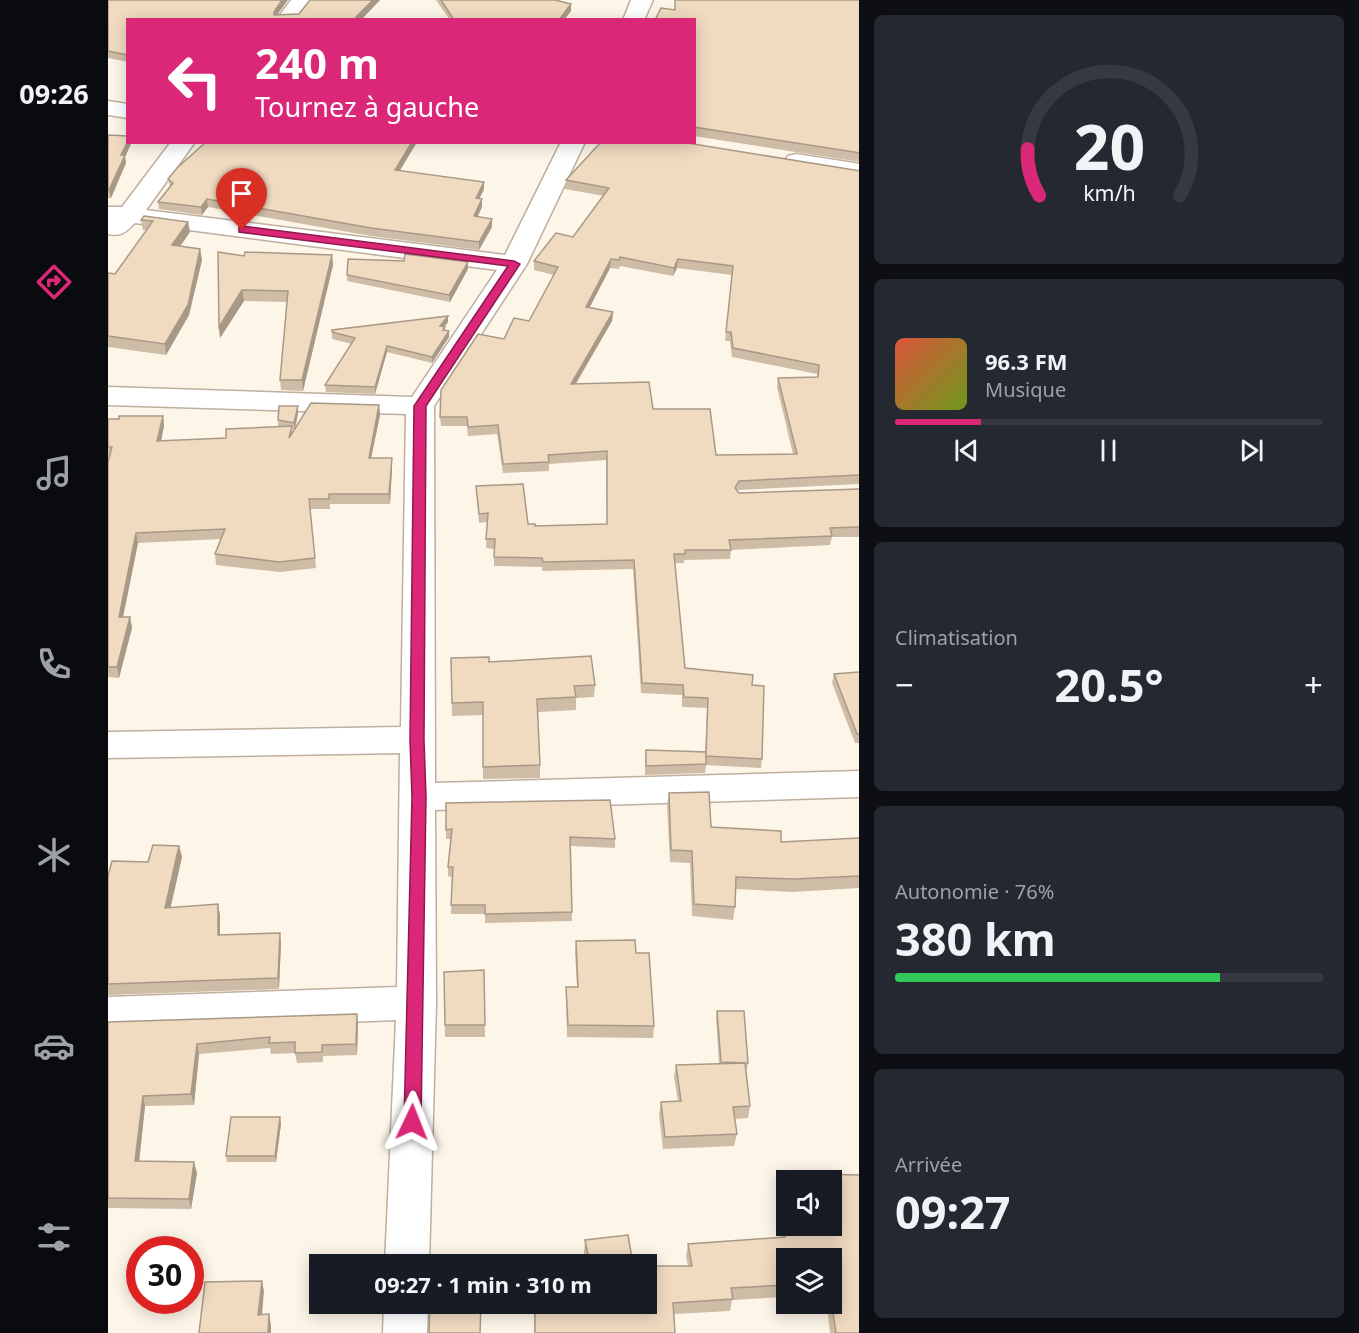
<!DOCTYPE html>
<html lang="fr">
<head>
<meta charset="utf-8">
<style>
  :root { --surface:#171b24; --page:#242831; --text:#f1f3f6; --muted:#9ea1a6; --line:#363941; --accent:#db2777 }
  body { margin:0; font-family:"Noto Sans",sans-serif; background:var(--page); color:var(--text); height:100vh; display:flex; flex-direction:column; font-size:22px; white-space:nowrap }
  * { box-sizing:border-box; margin:0 }
  p { font-size:20px; color:var(--muted) }
  .icon { flex:none; width:33px; height:33px; fill:none; stroke:currentColor; stroke-width:2; stroke-linecap:round; stroke-linejoin:round }
  .map { position:relative; flex:1; overflow:hidden }
  .drawer { display:flex; flex-direction:column; gap:15px; padding:15px; background:#0d0f14; width:500px }
  .drawer>* { flex:none }
  .top-card { position:absolute; left:18px; top:18px; width:570px; height:126px; border-radius:0px; box-shadow:0 3px 15px #0003; background:#db2777; color:#fff; overflow:hidden }
  .tools { position:absolute; left:668px; top:1170px; display:grid; gap:12px }
  .tools a { display:grid; place-items:center; width:66px; height:66px; border-radius:0px; background:var(--surface); box-shadow:0 3px 15px #0003; font-size:30px }
  .speed { position:absolute; left:18px; top:1236px; display:flex; gap:12px; font-size:30px; font-weight:700; text-align:center }
  .speed>* { display:grid; place-content:center; width:78px; height:78px; border-radius:50%; background:var(--surface); box-shadow:0 3px 15px #0003; line-height:1 }
  .speed .limit { border:9px solid #d22; background:#fff; color:#111 }
  .pin { position:absolute; display:grid; place-items:center; width:51px; height:51px; color:#fff; margin:-62px -26px; border-radius:50% 50% 50% 0; rotate:-45deg; box-shadow:0 0 6px #0007 }
  .pin .icon { rotate:45deg }
  .me { position:absolute; width:66px; margin:-33px; rotate:2deg; stroke-linejoin:round; filter:drop-shadow(0 0 4px #0008) }
  .turn { display:flex; align-items:center; gap:21px; height:126px; padding:0 30px; font-size:27px }
  .turn .icon { width:78px; height:78px; stroke-width:2.5 }
  .turn b { display:block; font-size:42px; line-height:51px }
  .big { font-size:45px; font-weight:700; line-height:1.1 }
  .drawer .widget { flex:1; display:flex; flex-direction:column; justify-content:center; gap:9px; min-width:0; padding:0 21px; border-radius:9px; background:var(--page) }
  .drawer .dial { align-items:center; gap:0 }
  .dial svg { height:156px; overflow:visible; fill:none; stroke:var(--line); stroke-width:7; stroke-linecap:round; text-anchor:middle }
  .dial text { fill:var(--text); stroke:none }
  .song { display:flex; align-items:center; gap:18px }
  .cover { width:72px; height:72px; border-radius:9px; background:linear-gradient(135deg,hsl(10 70% 55%),hsl(80 70% 35%)) }
  .played { height:6px; border-radius:3px; background:linear-gradient(90deg,var(--accent) 20%,var(--line) 20%) }
  .keys { display:flex; justify-content:space-around; direction:ltr }
  .heat { display:flex; justify-content:space-between; align-items:center; font-size:33px; direction:ltr }
  .charge { height:9px; border-radius:4px; background:linear-gradient(90deg,#34c759 76%,var(--line) 0) }
  .trip { position:absolute; left:201px; top:1254px; width:348px; height:60px; border-radius:0px; background:var(--surface); box-shadow:0 3px 15px #0003; font-weight:700; line-height:60px; text-align:center }
  main { display:flex; flex:1; min-height:0 }
  .tabs { display:flex; flex-direction:column; width:108px; justify-content:space-around; align-items:center; background:#090b0e; color:var(--muted) }
  .tabs .icon { width:42px; height:42px }
  .tabs .on { color:var(--accent) }
  .tabs b { font-size:27px; color:var(--text) }
  .map>svg:first-child { display:block }
</style>
</head>
<body>
<main>
<nav class="tabs">
<b>09:26</b>
<svg class="icon on" aria-label="directions" viewBox="0 0 24 24"><path d="M12 3l9 9-9 9-9-9zM9 14v-3h6M13 9l2 2-2 2"/></svg>
<svg class="icon" aria-label="music" viewBox="0 0 24 24"><path d="M9 18V5l10-2v13"/><circle cx="6" cy="18" r="3"/><circle cx="16" cy="16" r="3"/></svg>
<svg class="icon" aria-label="phone" viewBox="0 0 24 24"><path d="M5 4h4l2 5-3 2q2 4 5 5l2-3 5 2v4C11 20 4 13 5 4z"/></svg>
<svg class="icon" aria-label="climate" viewBox="0 0 24 24"><path d="M12 3v18M4 7l16 10M4 17L20 7"/></svg>
<svg class="icon" aria-label="car" viewBox="0 0 24 24"><path d="M5 17H2v-5l4-1 3-4h7l3 4 3 1v5h-3M9 17h6M6 11h13"/><circle cx="7" cy="17" r="2"/><circle cx="17" cy="17" r="2"/></svg>
<svg class="icon" aria-label="filters" viewBox="0 0 24 24"><path d="M4 7h16M4 17h16"/><circle cx="9" cy="7" r="2"/><circle cx="15" cy="17" r="2"/></svg>
</nav>
<div class="map">
<svg width="752" height="1333" viewBox="0 0 752 1333">
  <rect width="100%" height="100%" fill="#fef5e9"/>
  <g fill="none" stroke-linecap="round" stroke-linejoin="round">
    <g stroke="#beaf9e" stroke-width="3">
      <path id="minor" d="M183,0H205L190,20H168Z
        M523,0H545L536,20H515Z
        M0,101L20,104V118L0,115Z
        M63,142H87L38,210L397,255L453,142H477L419,264L326,406L327,783L752,771V797L327,810L328,1003L321,1264H277L288,1020L0,1031V997L289,987L292,753L0,758V732L293,727L298,414L0,405V387L304,397L389,270L27,223C18,232 13,237 0,234V207H14Z
        M688,154L752,164V178L680,166L676,161L680,156Z
        M276,1304H320L319,1333H275Z"/>
    </g>
    <use href="#minor" fill="#fff" fill-rule="evenodd"/>
  </g>
  <path fill="#cebca6" fill-rule="evenodd" d="M0,0L169,15L191,14L202,0H272L254,19L20,20V62L0,58Z
    M328,0H447L463,11L456,20H342Z
    M567,0H752V162L586,136V20L567,10Z
    M0,135L20,142H23V144L17,157L18,163L3,198H0Z
    M309,142L292,170L376,189L371,199L374,207L369,217L384,219V227L371,250L263,236L100,207L94,215L51,209L50,202L62,187L60,179Z
    M752,171V484L630,490L629,491L631,493L752,489V537H724L722,545L623,550L622,559L576,560V563H567L577,668L644,685L654,759L653,768L598,765L597,773L537,775V759L538,750L597,752L599,708L574,707V695L533,693L525,569L434,571V567L386,566V549L378,548L379,522L371,523L368,486L420,524L427,526L499,524L498,460L441,464V471L395,473L389,434L360,436L359,426H333L332,417L396,339L421,321L446,275L426,270V261L465,237L496,196L457,189L458,180ZM512,266L565,276L569,268L624,275L617,341H622L624,357L709,374V377L670,378L669,387L685,454L608,455L545,409L468,384L504,321L505,312L482,307L502,268L511,269Z
    M33,220L80,222L82,232L72,246L92,249L94,260L81,315L58,355L0,347V273L7,274L39,230H35Z
    M224,255L225,265L195,391L173,390L172,380L179,302L136,301L112,338L111,327L136,256Z
    M360,262V269L342,302L239,281V275Z
    M340,322L336,327L337,330L341,331V337L324,363L279,352L267,394L218,392L217,385L244,344L224,339V330Z
    M271,405L272,415L263,458L284,468L282,504H222V509H202L208,568L172,572L108,565L107,554L113,539L30,543L15,617H22L24,628L11,678L0,677V462L1,457H0V419H11L55,416L56,426L53,441L118,438L170,427V420L190,413L187,429H184L185,433Z
    M343,658L381,662L487,685L486,697L468,698V710L430,712L432,765V778L375,779V715L344,716Z
    M752,672V743H747L724,683L726,674Z
    M561,793L603,827L673,842L752,838V888L684,892L628,889L627,907L625,920L584,916L582,863L562,862L559,805Z
    M338,830L507,839V848L463,846L464,921L377,923V914H343L344,877L340,876V867L343,839H338Z
    M71,846L74,857L62,908L112,915V935L173,943L171,989L0,995V876L40,862Z
    M468,941L528,953L546,1026L545,1038L459,1037L458,999V987H469L467,953Z
    M376,970L377,1037H337L336,972Z
    M609,1011L640,1063L639,1069H638L642,1106L640,1118L627,1119L629,1134L626,1146L555,1149L551,1114L553,1102L570,1101L566,1077L568,1065L611,1064L608,1017Z
    M0,1022L250,1025L249,1055L215,1056V1062L189,1063L187,1053L163,1054L162,1048L91,1054L86,1105L37,1106L31,1162L89,1173L83,1209L0,1208Z
    M172,1117L173,1124L168,1162H119L118,1156Z
    M672,1173L752,1175V1333H722L719,1306L686,1304H723V1258H678V1297L624,1300L622,1311L566,1314L567,1333H426V1304H538V1266H580L578,1256L580,1244L673,1238L669,1186ZM678,1180H723V1226H678Z
    M477,1240L525,1264H478L476,1252Z"/>
  <path fill="#a89987" d="M174,0H180L166,19V12Z
    M265,0H272L253,20L248,17Z
    M463,4V11L456,20H451Z
    M20,141V142H23V144L17,157L18,163L3,198L1,190L13,155Z
    M304,142H309L288,177L287,170Z
    M376,182V189L368,206V198Z
    M99,199L100,207L94,215L93,207Z
    M374,199V207L366,224V216Z
    M384,219V227L371,250V242Z
    M80,222L82,232L66,255L64,245Z
    M92,249L94,260L81,315L58,355L57,344Z
    M224,255L225,265L195,391L194,380Z
    M503,259L502,268L477,316L478,307Z
    M570,259L569,268L565,276L566,268Z
    M360,262V269L342,302L341,295Z
    M134,290L136,301L112,338L111,327Z
    M505,312L504,321L462,393L463,384Z
    M340,316V322L332,333V326Z
    M341,331V337L324,363V357Z
    M279,346V352L267,394V387Z
    M271,405L272,415L261,468V458Z
    M190,406V413L187,429L186,423Z
    M55,416L56,426L51,451L49,441Z
    M284,458V468L282,504L281,494Z
    M28,533L30,543L13,627L11,617Z
    M22,617L24,628L11,678L9,667Z
    M71,846L74,857L60,919L57,908Z
    M110,904L112,915V946L110,935Z
    M172,933L173,943L171,989L170,978Z
    M249,1014L250,1025L249,1055L248,1044Z
    M89,1044L91,1054L86,1105L83,1094Z
    M35,1096L37,1106L30,1172L27,1161Z
    M172,1117L173,1124L168,1162L167,1156Z
    M86,1162L89,1173L83,1209L81,1199Z
    M154,1281L156,1291L153,1326L150,1315Z
    M161,1314L163,1325V1333H160Z"/>
  <path fill="#f0dbc1" stroke="#a89987" stroke-width="1.5" fill-rule="evenodd" d="M0,0H174L166,12V15L191,14L202,0H265L248,17L257,20H20V55L0,51Z
    M333,0H447L463,4L451,20H346Z
    M567,0H752V153L586,127V20H547L553,8L567,10Z
    M0,135L20,136V141L13,155H17L1,190H0Z
    M98,142H304L287,170L376,182L368,198L374,199L366,216L384,219L371,242L263,228L99,199L93,207L50,202L65,183L60,179L69,168Z
    M493,142H573L752,171V475L631,481L627,488L631,493L752,489V527L722,528L724,536L621,540L623,550H577V554H566L577,668L645,675L644,685L656,686L654,759L598,756V764L538,766V750L598,752V756L600,698L576,697L575,685L534,683L526,560L435,562L434,558L386,557L387,539H378L380,513L371,514L368,486L415,484L420,524H427V526L499,524V451L440,455L441,462L395,464L390,425L360,427L359,417H332L333,390L370,334L396,339L406,318L421,321L450,267L426,261L448,233L465,237L501,188L458,180ZM512,257L566,268L570,259L625,266L618,332H623L625,348L711,365L710,377L670,378L689,454L608,455L602,409H545L541,382L463,384L505,312L478,307L503,259L511,260Z
    M36,216L80,222L64,245L92,249L80,305L57,344L0,336V273L7,274L45,221L33,220Z
    M110,252L136,256L137,252L224,255L194,380H172L180,291L134,290L111,327Z
    M297,254L360,262L341,295L239,275L240,259L296,261Z
    M340,316L332,326L337,327L335,330L341,331L324,357L279,346L267,387L217,385L247,338L224,332V330Z
    M203,403L271,405L261,458H284L281,494H221V499H201L207,558L171,562L107,554L117,529L28,533L11,617H22L9,667H0V462L4,447H0V419H11V416H55L49,441L118,438V429L184,426L181,438Z
    M171,406H190L186,423L170,420Z
    M483,656L487,685L466,686L468,697L429,699L432,765L375,767V702L344,703L343,658L381,657V662Z
    M752,672V734H749L726,674Z
    M601,792L603,827L673,831V842L752,838V876L686,879L628,877L627,907L586,904L584,851L563,850L561,793Z
    M502,800L507,839L462,837L464,912L377,914V905H343L345,867H340L344,829L338,830V803Z
    M45,845L71,846L57,908L110,904V935L172,933L170,978L0,984V876L4,861L40,862Z
    M527,940L528,953H541L546,1026L460,1025L458,987H470L468,941Z
    M376,970L377,1025H337L336,972Z
    M609,1011H636L640,1063L613,1062Z
    M249,1014L248,1044L214,1045V1052L187,1053V1042L161,1043L162,1037L89,1044L83,1094L35,1096L27,1161L86,1162L81,1199L0,1198V1022Z
    M637,1063L642,1106L625,1107L629,1134L557,1137L553,1102L573,1101L568,1065Z
    M123,1117H172L167,1156H118Z
    M672,1173L752,1175V1333H728L723,1299V1258H678V1285L623,1288L625,1299L565,1303L567,1333H427V1304H538V1266H584L580,1244L677,1237ZM678,1180H723V1226H678Z
    M520,1235L525,1264H482L477,1240Z
    M154,1281L150,1315L161,1314L160,1333H91L97,1282Z
    M322,1304H373L372,1333H321Z"/>
  <path fill="#db2777" stroke="#8e194d" stroke-width="1.5" d="M134,226L406,261L412,264L318,406L316,740L318,797L313,1122L310,1127L304,1129L298,1127L296,1122L304,797L302,740L306,406L400,266L131,232V227Z"/>
</svg>
<div class="tools">
<a><svg class="icon" aria-label="sound" viewBox="0 0 24 24"><path d="M4 9h4l5-4v14l-5-4H4zM17 9q2 3 0 6"/></svg></a>
<a><svg class="icon" aria-label="layers" viewBox="0 0 24 24"><path d="M12 4l9 5-9 5-9-5zM3 14l9 5 9-5"/></svg></a>
</div>
<div class="speed"><div class="limit">30</div></div>
<div class="pin" style="left:134px;top:230px;background:#d93025"><svg class="icon" aria-label="arrive" viewBox="0 0 24 24"><path d="M6 21V4h12l-3 4 3 4H6"/></svg></div>
<svg class="me" style="left:304px;top:1122px" viewBox="-20 -20 40 40"><path d="M0-17L14 15 0 8-14 15z" fill="#db2777" stroke="#fff" stroke-width="4"/></svg>
<div class="trip">09:27 · 1 min · 310 m</div>
<div class="top-card">
<div class="turn"><svg class="icon" aria-label="left" viewBox="0 0 24 24"><path d="M17 20v-9H6M10 6l-5 5 5 5"/></svg><div><b>240 m</b>Tournez à gauche</div></div>
</div>
</div>
<section class="drawer">
<div class="widget dial"><svg viewBox="0 0 100 80">
<path d="M14 69A42 42 0 1 1 86 69"/>
<path d="M14 69A42 42 0 0 1 8 45" stroke="#db2777"/>
<text x="50" y="56" font-size="32" font-weight="700">20</text>
<text x="50" y="72" font-size="11">km/h</text>
</svg></div>
<div class="widget">
<div class="song"><i class="cover"></i><div><b>96.3 FM</b><p>Musique</p></div></div>
<div class="played"></div>
<div class="keys"><svg class="icon" aria-label="previous" viewBox="0 0 24 24"><path d="M18 5L8 12l10 7zM5 5v14"/></svg><svg class="icon" aria-label="pause" viewBox="0 0 24 24"><path d="M8 5v14M16 5v14"/></svg><svg class="icon" aria-label="next" viewBox="0 0 24 24"><path d="M6 5l10 7-10 7zM19 5v14"/></svg></div>
</div>
<div class="widget"><p>Climatisation</p>
<div class="heat"><a>−</a><b class="big">20.5°</b><a>+</a></div>
</div>
<div class="widget"><p>Autonomie · 76%</p><b class="big">380 km</b><div class="charge"></div></div>
<div class="widget"><p>Arrivée</p><b class="big">09:27</b></div>
</section>
</main>
</body>
</html>
